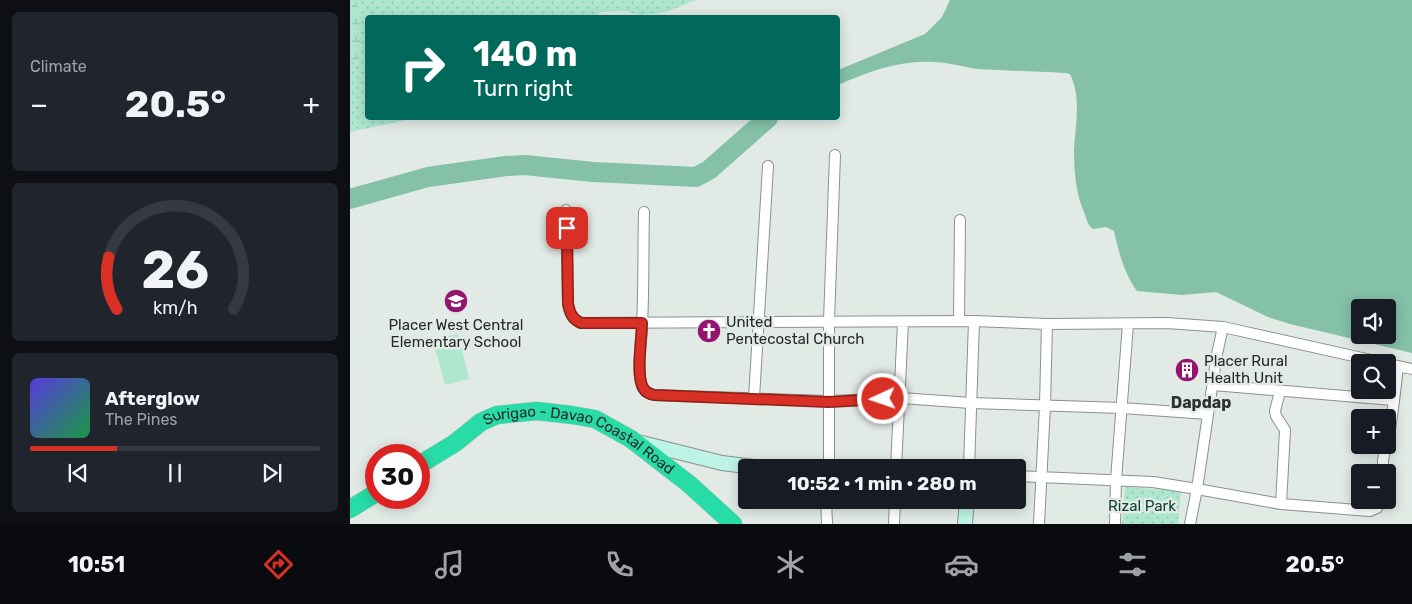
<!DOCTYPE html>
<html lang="en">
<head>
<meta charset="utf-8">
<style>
  :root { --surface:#171b24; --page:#20242c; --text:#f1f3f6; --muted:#9ea1a6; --line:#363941; --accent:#d93025 }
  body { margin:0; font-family:Rubik,sans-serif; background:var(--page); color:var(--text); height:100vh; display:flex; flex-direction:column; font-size:19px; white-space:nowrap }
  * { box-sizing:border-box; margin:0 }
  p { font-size:16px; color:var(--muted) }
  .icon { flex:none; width:28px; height:28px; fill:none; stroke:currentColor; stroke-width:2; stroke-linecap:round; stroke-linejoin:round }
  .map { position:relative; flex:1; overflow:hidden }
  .drawer { display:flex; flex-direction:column; gap:12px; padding:12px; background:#0d0f14; width:350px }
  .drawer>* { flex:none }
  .hud { position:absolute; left:15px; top:15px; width:475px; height:105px; border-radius:5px; box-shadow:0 2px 12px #0003; background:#00695c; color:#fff; overflow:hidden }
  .controls { position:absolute; left:1001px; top:299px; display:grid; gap:10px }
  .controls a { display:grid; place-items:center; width:45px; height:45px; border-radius:5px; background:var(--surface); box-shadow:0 2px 12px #0003; font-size:25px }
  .speed { position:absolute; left:15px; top:444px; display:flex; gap:10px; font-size:25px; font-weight:700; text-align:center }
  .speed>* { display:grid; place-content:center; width:65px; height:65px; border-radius:50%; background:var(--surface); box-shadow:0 2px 12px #0003; line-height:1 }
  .speed .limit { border:8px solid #d22; background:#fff; color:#111 }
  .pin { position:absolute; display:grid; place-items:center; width:42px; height:42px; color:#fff; margin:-21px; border-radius:10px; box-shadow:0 2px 8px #0006 }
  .me { position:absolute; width:55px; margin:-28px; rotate:267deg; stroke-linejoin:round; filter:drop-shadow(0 0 4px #0008) }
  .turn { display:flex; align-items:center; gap:18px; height:105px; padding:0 25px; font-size:22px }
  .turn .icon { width:65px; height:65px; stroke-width:2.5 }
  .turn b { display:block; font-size:35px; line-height:42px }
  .big { font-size:38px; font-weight:700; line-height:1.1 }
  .drawer .tile { flex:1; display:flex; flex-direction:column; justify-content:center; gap:8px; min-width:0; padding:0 18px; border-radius:8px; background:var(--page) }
  .drawer .dial { align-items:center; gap:0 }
  .dial svg { height:130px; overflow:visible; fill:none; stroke:var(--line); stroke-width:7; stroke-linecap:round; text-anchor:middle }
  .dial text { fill:var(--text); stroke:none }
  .song { display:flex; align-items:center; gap:15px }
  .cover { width:60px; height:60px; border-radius:8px; background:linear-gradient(135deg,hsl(250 70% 55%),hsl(140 70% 35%)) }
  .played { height:5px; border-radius:2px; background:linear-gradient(90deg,var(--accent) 30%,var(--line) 30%) }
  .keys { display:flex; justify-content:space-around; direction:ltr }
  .heat { display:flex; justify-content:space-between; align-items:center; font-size:28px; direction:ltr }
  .trip { position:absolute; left:388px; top:459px; width:288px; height:50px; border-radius:5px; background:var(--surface); box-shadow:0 2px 12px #0003; font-weight:700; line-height:50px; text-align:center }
  .tabs { display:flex; height:80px; justify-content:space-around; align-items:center; background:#090b0e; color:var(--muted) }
  .tabs .icon { width:35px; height:35px }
  .tabs .selected { color:var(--accent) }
  .tabs b { font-size:22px; color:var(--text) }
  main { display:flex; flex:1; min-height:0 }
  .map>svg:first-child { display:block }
</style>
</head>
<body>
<main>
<section class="drawer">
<div class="tile"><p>Climate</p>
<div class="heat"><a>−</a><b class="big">20.5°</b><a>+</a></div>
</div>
<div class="tile dial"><svg viewBox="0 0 100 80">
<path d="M14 69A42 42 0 1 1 86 69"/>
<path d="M14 69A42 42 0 0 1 9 37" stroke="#d93025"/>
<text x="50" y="56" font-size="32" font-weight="700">26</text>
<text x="50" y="72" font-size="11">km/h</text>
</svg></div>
<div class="tile">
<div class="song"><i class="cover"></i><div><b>Afterglow</b><p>The Pines</p></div></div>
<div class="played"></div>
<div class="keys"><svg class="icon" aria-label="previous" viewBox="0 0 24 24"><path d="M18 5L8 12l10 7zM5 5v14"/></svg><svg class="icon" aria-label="pause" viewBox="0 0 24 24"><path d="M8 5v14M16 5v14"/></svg><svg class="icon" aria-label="next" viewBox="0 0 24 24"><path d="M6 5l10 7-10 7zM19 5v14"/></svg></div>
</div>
</section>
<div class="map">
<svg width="1062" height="524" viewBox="0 0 1062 524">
  <defs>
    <pattern id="green-dots" width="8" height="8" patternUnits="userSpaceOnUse" patternTransform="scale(1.25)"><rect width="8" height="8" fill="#ade7cf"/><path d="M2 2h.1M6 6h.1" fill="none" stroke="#95c6b2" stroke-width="1.8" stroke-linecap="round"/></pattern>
    <pattern id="wetland-marsh" width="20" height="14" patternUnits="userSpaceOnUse" patternTransform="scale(1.25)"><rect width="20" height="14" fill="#ade7cf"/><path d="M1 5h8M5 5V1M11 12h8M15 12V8" fill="none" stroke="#95c6b2"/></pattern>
  </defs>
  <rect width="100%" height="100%" fill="#e2eae6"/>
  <path fill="url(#green-dots)" d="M5,0H346L319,11L302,14L289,15L275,11L250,12L244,18H18V118H65L0,132V63L11,58L8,6Z
    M775,487L831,491L828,524H772Z"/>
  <path fill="url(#wetland-marsh)" d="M0,0H5L8,6L11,58L0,63Z"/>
  <path fill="#ade7cf" d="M108,334L119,379L95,385L83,340Z"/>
  <path fill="#84c1a8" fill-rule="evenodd" d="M600,0H1062V353L940,324L918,317L866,292L832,295L787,291C774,273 769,253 764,231L756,227L743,229C737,225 737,219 734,212C726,194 724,172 724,151C725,125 732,99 720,74L716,73C686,71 657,71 628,69C613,67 598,62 583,62C549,60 518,72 488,85V70L575,34L592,17ZM1010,308H1038V335H1010Z"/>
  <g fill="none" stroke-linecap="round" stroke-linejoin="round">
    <path stroke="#84c1a8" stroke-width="20" d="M0,199L78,177L156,166L175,165L243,172L346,177L359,170L418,118"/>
    <g stroke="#8a918e" stroke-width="12">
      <path id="street" d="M216,210L218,304C220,313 222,319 231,323L624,321L697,324L817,323L873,327L1030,362
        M294,212C293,249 294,287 292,324C292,342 286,370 292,386C294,392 299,393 304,395L479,401L551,398L621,403L772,408L858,414
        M609,321L610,220
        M1038,364L1062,369
        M863,385L1043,400
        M930,391L925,411L926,416L935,430L931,504
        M404,398L418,166
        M1038,440C1043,415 1045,391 1048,367
        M479,468V321L485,155
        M546,468L553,322
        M619,468L624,321
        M1033,472V460L1036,445
        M666,476L803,482L847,489L931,504L1020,511L1027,508L1031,500
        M476,500L477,524
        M544,524L545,500
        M689,524L695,405L697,324
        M765,524L766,480L778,324
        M840,524L847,489L867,354L873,327"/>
    </g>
    <g stroke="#8a918e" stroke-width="16">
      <path id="secondary" d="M288,442L372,463L412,468
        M615,524L617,500"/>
    </g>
    <g stroke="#c3c3c3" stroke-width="19">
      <g id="highway">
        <path id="s1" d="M69,465L105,443L131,422L147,415L187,411L222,415L245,419L281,439L339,484L383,524"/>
        <path d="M0,509L26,493"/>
      </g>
    </g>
    <use href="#street" stroke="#fff" stroke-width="10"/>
    <use href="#secondary" stroke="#bef4e5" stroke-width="14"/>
    <use href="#highway" stroke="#28dca7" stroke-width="18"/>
  </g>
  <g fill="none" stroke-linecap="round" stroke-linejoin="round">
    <g stroke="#8d1f18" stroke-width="12">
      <path id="route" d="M217,228L218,304C220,313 222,319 231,323H292C292,338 285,378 294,389C296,393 300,394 304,395L479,402L533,399"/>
    </g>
    <use href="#route" stroke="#d93025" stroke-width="9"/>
  </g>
  <defs>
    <g id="school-disc" transform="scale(1.25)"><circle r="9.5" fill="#931570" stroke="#e2eae6"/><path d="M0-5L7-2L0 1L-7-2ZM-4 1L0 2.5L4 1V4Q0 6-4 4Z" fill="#fff"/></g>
    <g id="church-disc" transform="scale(1.25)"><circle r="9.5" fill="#931570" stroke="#e2eae6"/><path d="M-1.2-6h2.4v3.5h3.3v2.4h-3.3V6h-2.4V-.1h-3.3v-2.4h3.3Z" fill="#fff"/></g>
    <g id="building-disc" transform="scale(1.25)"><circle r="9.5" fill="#931570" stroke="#e2eae6"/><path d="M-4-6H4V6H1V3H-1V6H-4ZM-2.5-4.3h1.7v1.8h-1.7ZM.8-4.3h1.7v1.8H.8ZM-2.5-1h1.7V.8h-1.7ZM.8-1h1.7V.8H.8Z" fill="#fff"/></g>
  </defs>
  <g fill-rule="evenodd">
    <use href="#school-disc" x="106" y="301"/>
    <use href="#church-disc" x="359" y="331"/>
    <use href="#building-disc" x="837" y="370"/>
  </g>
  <g text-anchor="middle" stroke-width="5" stroke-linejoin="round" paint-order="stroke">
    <g font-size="15" fill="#272a29" stroke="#e2eae6" text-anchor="start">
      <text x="376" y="327">United<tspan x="376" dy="17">Pentecostal Church</tspan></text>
      <text x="106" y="330" text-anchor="middle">Placer West Central<tspan x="106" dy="17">Elementary School</tspan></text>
      <text x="854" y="366">Placer Rural<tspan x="854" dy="17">Health Unit</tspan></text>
    </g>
    <g font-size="15" fill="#272a29" stroke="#e2eae6">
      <text dy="5" stroke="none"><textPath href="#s1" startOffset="182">Surigao - Davao Coastal Road</textPath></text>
    </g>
    <g font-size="15" fill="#104433" stroke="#e2eae6">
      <text x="792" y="511">Rizal Park</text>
    </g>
    <g font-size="16" font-weight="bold" fill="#2b312e" stroke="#e2eae6">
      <text x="851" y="408">Dapdap</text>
    </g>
  </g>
</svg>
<div class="controls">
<a><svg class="icon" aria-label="sound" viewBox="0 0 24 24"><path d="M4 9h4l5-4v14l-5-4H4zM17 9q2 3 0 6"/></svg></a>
<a><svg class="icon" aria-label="search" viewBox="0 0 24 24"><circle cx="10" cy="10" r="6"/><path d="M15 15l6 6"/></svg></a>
<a>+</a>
<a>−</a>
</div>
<div class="speed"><div class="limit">30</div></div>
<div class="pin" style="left:217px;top:228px;background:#d93025"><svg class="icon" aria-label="arrive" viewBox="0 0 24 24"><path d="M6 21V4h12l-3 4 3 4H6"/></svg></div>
<svg class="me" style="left:533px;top:399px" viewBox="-20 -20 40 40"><circle r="17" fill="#d93025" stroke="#fff" stroke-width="3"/><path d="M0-11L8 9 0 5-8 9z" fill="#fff"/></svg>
<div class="trip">10:52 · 1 min · 280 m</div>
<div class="hud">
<div class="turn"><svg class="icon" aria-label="right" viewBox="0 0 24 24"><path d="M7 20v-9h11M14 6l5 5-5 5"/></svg><div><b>140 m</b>Turn right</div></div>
</div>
</div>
</main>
<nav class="tabs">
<b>10:51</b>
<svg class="icon selected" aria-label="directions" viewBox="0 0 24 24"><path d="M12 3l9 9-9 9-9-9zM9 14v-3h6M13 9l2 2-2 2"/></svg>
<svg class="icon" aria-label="music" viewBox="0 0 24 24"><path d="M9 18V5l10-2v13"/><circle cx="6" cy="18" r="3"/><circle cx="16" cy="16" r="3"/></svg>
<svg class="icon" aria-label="phone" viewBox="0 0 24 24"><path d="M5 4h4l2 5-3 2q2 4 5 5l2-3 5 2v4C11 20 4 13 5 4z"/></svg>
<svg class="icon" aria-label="climate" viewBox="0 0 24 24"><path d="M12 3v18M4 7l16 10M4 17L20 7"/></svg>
<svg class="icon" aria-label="car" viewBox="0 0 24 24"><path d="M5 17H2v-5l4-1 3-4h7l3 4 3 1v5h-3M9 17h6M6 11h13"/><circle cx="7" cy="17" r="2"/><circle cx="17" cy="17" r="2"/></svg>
<svg class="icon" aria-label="filters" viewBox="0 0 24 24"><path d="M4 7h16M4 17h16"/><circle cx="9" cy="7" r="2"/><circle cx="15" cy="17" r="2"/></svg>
<b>20.5°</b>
</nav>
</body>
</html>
